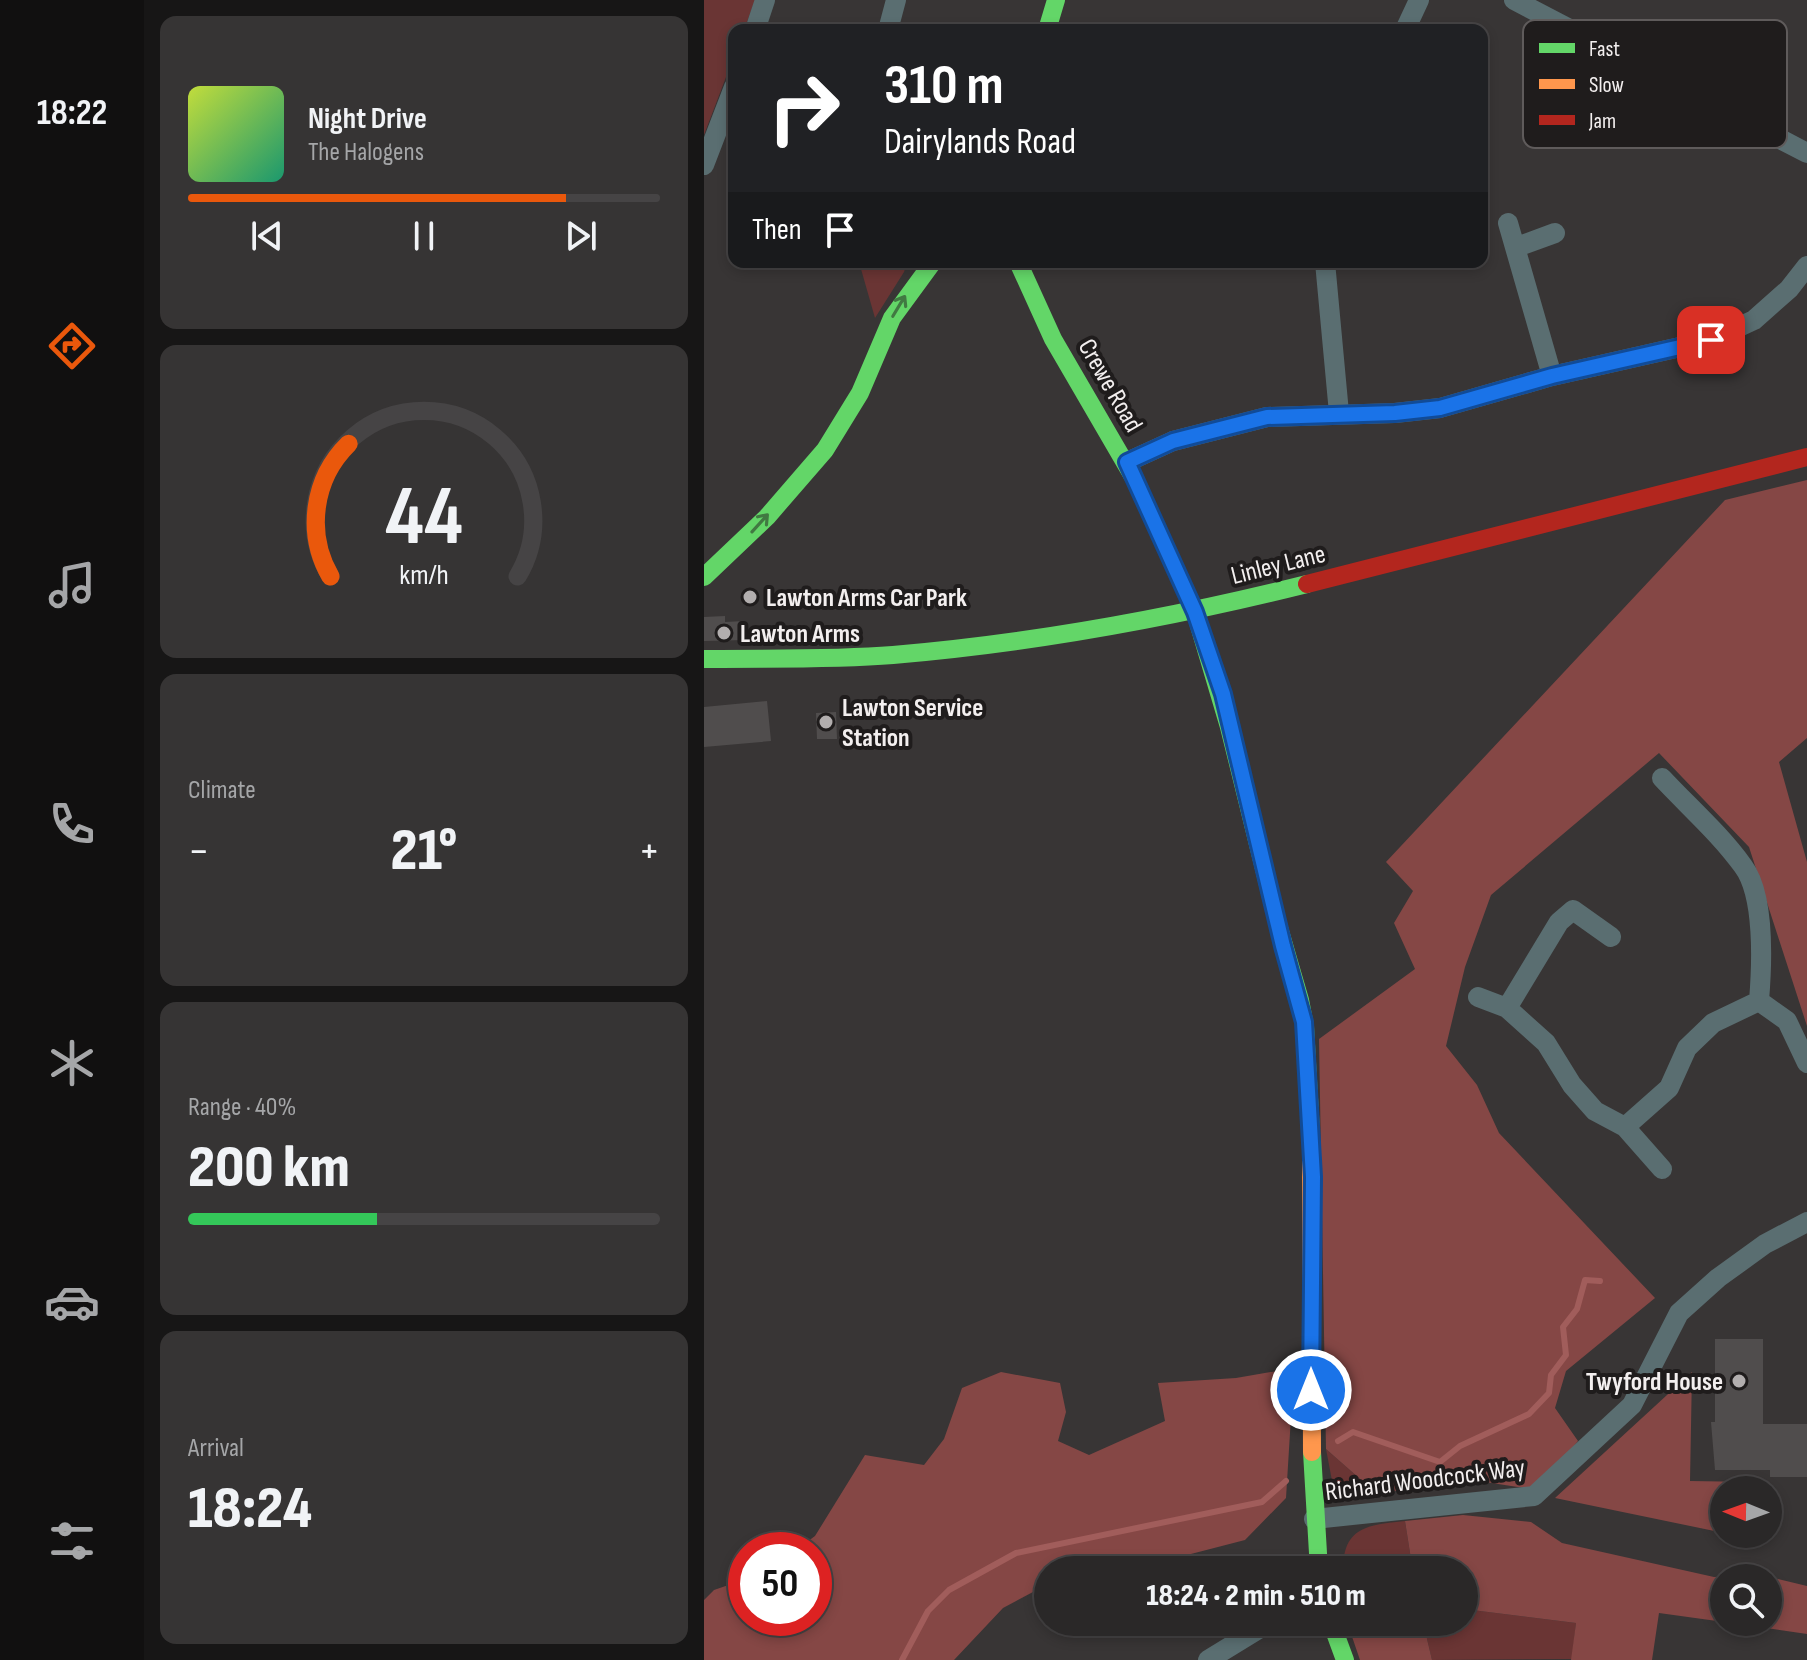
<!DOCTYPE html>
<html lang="en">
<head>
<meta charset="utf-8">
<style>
  :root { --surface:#2a2828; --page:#363434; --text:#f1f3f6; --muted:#a5a6a8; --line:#464445; --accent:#ea580c }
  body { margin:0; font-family:"Sofia Sans Condensed",sans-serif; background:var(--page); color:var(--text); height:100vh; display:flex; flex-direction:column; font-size:30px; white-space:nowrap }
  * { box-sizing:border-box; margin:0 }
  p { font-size:26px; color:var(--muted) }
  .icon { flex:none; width:44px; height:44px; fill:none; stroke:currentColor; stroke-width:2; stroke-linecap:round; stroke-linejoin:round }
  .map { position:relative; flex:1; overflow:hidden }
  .drawer { display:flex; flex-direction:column; gap:16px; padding:16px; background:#171616; width:560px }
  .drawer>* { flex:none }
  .top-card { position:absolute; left:24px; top:24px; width:760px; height:244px; border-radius:16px; box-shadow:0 4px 12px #0003,0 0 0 2px var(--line); background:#202124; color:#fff; overflow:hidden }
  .needle { width:52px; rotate:271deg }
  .tools { position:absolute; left:1006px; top:1476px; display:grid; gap:16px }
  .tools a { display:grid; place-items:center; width:72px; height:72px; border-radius:50%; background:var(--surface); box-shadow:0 4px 12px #0003,0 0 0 2px var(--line); font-size:40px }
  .speed { position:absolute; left:24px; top:1532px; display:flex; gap:16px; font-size:40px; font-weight:700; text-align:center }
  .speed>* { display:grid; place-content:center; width:104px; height:104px; border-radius:50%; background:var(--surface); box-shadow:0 4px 12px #0003,0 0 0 2px var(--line); line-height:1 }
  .speed .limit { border:12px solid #d22; background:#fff; color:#111 }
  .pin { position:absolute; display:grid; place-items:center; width:68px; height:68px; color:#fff; margin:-34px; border-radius:16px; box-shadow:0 4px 12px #0006 }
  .me { position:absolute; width:88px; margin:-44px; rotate:0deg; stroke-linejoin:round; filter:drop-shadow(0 0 6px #0008) }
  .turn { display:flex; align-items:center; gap:28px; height:168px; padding:0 24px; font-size:36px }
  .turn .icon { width:104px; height:104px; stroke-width:2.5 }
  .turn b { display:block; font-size:56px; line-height:68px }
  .then { display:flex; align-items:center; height:76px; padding:0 24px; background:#0003; gap:16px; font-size:30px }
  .big { font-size:60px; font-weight:800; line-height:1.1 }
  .drawer .card { flex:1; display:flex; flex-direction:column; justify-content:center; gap:12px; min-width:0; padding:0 28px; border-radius:16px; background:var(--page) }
  .drawer .dial { align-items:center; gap:0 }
  .dial svg { height:208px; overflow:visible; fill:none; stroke:var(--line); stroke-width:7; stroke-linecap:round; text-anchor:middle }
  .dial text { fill:var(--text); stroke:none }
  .song { display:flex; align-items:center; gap:24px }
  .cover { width:96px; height:96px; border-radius:12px; background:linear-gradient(135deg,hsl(70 70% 55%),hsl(160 70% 35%)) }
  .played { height:8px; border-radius:4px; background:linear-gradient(90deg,var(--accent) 80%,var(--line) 80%) }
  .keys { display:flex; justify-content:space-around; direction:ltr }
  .heat { display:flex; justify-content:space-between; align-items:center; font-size:44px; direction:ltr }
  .charge { height:12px; border-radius:6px; background:linear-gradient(90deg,#34c759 40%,var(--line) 0) }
  .trip { position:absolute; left:330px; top:1556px; width:444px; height:80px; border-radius:40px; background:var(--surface); box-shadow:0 4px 12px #0003,0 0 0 2px var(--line); font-weight:800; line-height:80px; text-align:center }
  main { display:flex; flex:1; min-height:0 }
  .dock { display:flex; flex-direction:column; width:144px; justify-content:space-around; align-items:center; background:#111010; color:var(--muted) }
  .dock .icon { width:56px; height:56px }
  .dock .active { color:var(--accent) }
  .dock b { font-size:36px; color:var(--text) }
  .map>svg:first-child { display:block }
</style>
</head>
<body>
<main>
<nav class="dock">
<b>18:22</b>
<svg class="icon active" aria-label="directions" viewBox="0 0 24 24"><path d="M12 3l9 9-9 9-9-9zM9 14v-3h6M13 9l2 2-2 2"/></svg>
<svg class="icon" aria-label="music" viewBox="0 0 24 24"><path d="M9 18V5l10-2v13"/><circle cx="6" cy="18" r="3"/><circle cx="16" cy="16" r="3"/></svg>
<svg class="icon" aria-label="phone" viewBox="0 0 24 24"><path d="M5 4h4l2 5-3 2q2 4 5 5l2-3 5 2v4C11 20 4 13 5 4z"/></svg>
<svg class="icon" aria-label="climate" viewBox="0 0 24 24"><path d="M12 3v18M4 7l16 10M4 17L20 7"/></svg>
<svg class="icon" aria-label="car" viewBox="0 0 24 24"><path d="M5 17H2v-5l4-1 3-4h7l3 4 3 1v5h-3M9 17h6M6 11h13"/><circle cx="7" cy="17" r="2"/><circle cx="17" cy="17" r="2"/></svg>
<svg class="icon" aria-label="filters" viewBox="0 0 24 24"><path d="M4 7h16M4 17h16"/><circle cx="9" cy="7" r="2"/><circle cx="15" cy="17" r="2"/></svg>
</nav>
<section class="drawer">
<div class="card">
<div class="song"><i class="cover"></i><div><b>Night Drive</b><p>The Halogens</p></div></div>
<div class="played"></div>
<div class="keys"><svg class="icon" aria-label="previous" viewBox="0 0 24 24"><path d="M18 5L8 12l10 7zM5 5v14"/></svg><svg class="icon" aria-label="pause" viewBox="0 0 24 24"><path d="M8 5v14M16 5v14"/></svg><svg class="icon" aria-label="next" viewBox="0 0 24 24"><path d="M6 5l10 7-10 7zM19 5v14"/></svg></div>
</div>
<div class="card dial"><svg viewBox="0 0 100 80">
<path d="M14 69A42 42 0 1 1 86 69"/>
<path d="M14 69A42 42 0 0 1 21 18" stroke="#ea580c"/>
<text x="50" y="56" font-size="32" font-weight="700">44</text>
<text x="50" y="72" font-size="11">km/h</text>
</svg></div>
<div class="card"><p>Climate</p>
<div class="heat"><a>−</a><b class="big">21°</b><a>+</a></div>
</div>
<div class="card"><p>Range · 40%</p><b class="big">200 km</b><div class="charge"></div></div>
<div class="card"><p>Arrival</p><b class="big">18:24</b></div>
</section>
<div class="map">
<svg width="1103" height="1660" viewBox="0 0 1103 1660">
  <rect width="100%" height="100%" fill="#383535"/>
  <path fill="#6a3534" d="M0,0H51L40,30H30V56L0,135Z
    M155,262H203L200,272L171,318Z
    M622,1449L672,1493L644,1495L629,1486Z
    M701,1521L707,1559L672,1556L664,1570H639C639,1526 665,1525 701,1521Z
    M760,1609L872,1623L868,1659L728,1660L719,1622H760Z"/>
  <path fill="#854745" d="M1103,480V738L1075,762L1103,862V1026L1045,847L955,753L787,895L761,967L742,1046L773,1085L795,1133L951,1298L862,1371L851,1408L874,1441L833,1490L781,1482L672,1493L622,1449L615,1039L711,969L690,923L709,891L682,862L1021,500Z
    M590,1368L582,1498L541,1540L483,1555L401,1554L372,1570H344V1584L299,1608L250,1660H0V1600L10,1590L42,1579V1618H110V1550H92L111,1536L161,1455L220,1465L240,1439L258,1388L297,1372L356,1383L362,1412L354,1441L385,1455L461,1421L454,1383L532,1378Z
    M988,1372L986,1481L1050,1482L1049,1490H1020V1533L851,1498Z
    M759,1515L827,1522L858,1543L1010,1577L1058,1575L1103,1586V1634L1021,1622H1064V1578H1020V1622L955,1613L948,1660H867L872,1623L760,1609V1570H664L672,1556L707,1559L701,1521Z
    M643,1622H719L728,1660H656Z"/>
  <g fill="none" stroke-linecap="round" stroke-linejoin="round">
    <path stroke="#a15d5b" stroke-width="6" d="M634,1441L649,1432L736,1462L756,1446L825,1414L845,1393L847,1375L862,1355L859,1327L873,1309L881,1280L896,1281
      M198,1660L224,1611L245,1590L312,1553L558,1502L582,1481"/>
  </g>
  <path fill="#504d4d" d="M21,616V622L40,621V640L0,641V617Z
    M63,701L67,741L0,747V707Z
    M132,712L133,739H113L112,713Z
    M1011,1339H1059V1424H1103V1477H1066V1470H1011L1007,1422H1011Z"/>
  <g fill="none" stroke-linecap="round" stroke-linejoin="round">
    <path stroke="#5a6e71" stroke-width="20" d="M810,0L1103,153
      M51,30L61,0
      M184,30L192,0
      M701,30L715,0
      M0,165L30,87
      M804,223L848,376
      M813,247L851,233
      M621,262L635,413
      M423,462L469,441L563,417L691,413L736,408L848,376L1007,340L1050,320L1085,289L1103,266
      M958,778C985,807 1016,834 1039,866C1061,895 1058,965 1055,1001
      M774,997L803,1008L842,1043L868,1085L891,1111L921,1127L965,1088L983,1048L1009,1023L1055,1001L1083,1021L1103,1063
      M803,1008L855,922L869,910L907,937
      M921,1127L958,1169
      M610,1519L830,1496L928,1405L975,1313L1014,1278L1061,1244L1103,1222
      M504,1660L566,1622"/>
    <path stroke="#63d668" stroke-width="18" d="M343,30L352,0
      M314,262L349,339L431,480L491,612
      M0,577L63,517L121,450L156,393L188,318L229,262
      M491,612L525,727L573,921L596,1000L601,1026L607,1133
      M0,659C63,658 127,660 189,655C330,643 467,618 603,584
      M608,1452L615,1570
      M627,1622L641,1660"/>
    <path stroke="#ff974d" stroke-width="18" d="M607,1133L608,1452"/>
    <path stroke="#b3261e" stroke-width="18" d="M603,584L1103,457"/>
  </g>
  <defs><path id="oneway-shaft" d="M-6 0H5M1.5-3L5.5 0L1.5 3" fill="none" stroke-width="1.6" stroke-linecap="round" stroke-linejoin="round" transform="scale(2)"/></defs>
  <g stroke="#417942">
    <use href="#oneway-shaft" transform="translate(195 306) rotate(-59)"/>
    <use href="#oneway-shaft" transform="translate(56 523) rotate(-48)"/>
  </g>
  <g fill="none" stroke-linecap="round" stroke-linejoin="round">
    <g stroke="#114b97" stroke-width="20">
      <path id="route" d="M607,1390L609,1177L600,1022L579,946L519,694L491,612L423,462L469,441L563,417L691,413L736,408L848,376L1007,340"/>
    </g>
    <use href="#route" stroke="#1a73e8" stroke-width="14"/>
  </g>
  <g fill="#b2aeae" stroke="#1f1c1c" stroke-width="3">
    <circle cx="46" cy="597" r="8"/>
    <circle cx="20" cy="633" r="8"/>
    <circle cx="122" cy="722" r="8"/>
    <circle cx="1035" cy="1381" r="8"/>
  </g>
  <g text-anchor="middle" stroke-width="8" stroke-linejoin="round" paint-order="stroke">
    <g font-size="26" fill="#f3efef" stroke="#1f1c1c">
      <text transform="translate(407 385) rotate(60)" y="9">Crewe Road</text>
      <text transform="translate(574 564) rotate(-14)" y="9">Linley Lane</text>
      <text transform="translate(721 1479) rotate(-7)" y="9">Richard Woodcock Way</text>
    </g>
    <g font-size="26" font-weight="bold" fill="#f3efef" stroke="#1f1c1c" text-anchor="start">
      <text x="62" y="606">Lawton Arms Car Park</text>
      <text x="36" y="642">Lawton Arms</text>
      <text x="138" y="716">Lawton Service<tspan x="138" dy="30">Station</tspan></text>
      <text x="1019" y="1390" text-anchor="end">Twyford House</text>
    </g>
  </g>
  <rect x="819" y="20" width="264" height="128" rx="12" fill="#1f1c1c" stroke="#5f5b5b" stroke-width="2"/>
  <rect x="835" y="43" width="36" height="10" fill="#63d668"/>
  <rect x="835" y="79" width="36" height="10" fill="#ff974d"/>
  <rect x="835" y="115" width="36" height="10" fill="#b3261e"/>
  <g font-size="22" fill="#f3efef">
    <text x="885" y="56">Fast</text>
    <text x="885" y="92">Slow</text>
    <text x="885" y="128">Jam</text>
  </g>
</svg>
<div class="tools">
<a><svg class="needle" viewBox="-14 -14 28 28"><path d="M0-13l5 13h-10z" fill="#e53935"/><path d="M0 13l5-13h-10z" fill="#a5a6a8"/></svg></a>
<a><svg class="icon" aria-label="search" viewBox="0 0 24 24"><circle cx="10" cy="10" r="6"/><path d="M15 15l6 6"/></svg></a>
</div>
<div class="speed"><div class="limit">50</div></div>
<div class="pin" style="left:1007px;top:340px;background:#d93025"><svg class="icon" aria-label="arrive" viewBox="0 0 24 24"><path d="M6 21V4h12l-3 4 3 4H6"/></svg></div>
<svg class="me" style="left:607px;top:1390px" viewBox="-20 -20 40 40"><circle r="17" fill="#1a73e8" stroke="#fff" stroke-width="3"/><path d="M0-11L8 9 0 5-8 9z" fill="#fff"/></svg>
<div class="trip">18:24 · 2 min · 510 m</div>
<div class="top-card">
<div class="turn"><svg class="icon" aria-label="right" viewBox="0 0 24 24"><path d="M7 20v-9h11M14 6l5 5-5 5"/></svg><div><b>310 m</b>Dairylands Road</div></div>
<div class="then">Then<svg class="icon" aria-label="arrive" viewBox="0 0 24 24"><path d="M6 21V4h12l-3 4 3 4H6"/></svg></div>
</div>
</div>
</main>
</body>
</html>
